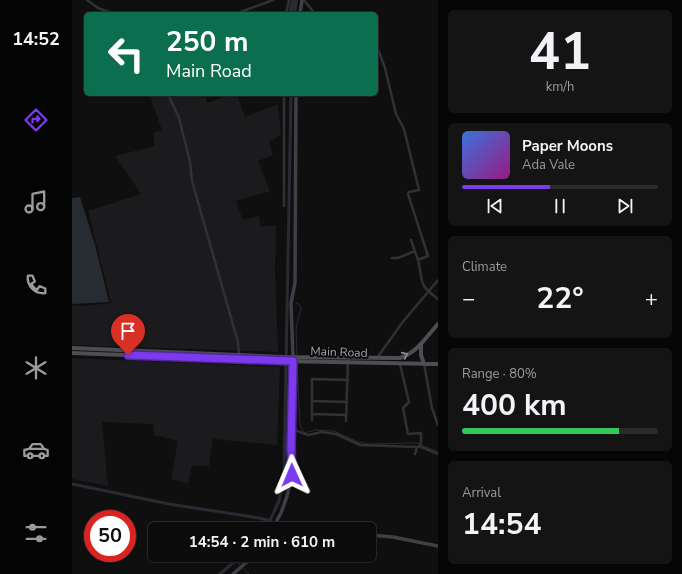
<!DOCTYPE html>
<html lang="en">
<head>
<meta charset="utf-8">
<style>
  :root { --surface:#0b0b0c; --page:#141415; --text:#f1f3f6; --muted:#9a9b9d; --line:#2b2b2d; --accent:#7c3aed }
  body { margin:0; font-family:"Nunito Sans",sans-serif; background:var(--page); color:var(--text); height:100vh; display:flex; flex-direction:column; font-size:15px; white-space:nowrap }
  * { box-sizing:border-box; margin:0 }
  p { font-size:13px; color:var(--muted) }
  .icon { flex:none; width:22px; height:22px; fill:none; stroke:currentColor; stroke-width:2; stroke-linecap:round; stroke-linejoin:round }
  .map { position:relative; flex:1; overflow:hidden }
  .side { display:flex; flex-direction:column; gap:10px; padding:10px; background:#060607; width:244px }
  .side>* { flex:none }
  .banner { position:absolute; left:12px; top:12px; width:294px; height:84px; border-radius:6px; box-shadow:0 1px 3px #0004,0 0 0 1px var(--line); background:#0b6e4f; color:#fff; overflow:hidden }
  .speed { position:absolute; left:12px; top:510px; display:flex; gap:8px; font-size:20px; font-weight:700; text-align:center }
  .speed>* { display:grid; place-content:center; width:52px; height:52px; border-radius:50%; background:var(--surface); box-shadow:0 1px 3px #0004,0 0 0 1px var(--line); line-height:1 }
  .speed .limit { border:6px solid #d22; background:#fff; color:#111 }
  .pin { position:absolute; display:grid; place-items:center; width:34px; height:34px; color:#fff; margin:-41px -17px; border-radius:50% 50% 50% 0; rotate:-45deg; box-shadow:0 0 4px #0007 }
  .pin .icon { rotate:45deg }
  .me { position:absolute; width:44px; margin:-22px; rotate:359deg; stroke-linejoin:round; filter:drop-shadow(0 0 3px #0008) }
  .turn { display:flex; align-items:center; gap:14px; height:84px; padding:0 16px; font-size:18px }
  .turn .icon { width:52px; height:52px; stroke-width:2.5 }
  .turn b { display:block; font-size:28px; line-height:34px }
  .big { font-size:30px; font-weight:700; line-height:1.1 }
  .side .widget { flex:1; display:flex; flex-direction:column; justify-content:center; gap:6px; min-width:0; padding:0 14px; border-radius:6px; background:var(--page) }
  .side .dial { align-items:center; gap:0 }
  .dial b { font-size:52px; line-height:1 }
  .song { display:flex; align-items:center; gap:12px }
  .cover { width:48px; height:48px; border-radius:6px; background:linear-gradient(135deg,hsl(220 70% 55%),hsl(310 70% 35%)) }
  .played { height:4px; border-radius:2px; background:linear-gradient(90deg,var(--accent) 45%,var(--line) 45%) }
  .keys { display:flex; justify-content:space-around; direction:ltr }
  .heat { display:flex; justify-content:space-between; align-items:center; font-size:22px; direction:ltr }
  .charge { height:6px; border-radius:3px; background:linear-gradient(90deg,#34c759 80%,var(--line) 0) }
  .trip { position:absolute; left:76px; top:522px; width:228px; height:40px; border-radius:6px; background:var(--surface); box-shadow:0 1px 3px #0004,0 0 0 1px var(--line); font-weight:700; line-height:40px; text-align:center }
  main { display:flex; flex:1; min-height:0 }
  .tabs { display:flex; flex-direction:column; width:72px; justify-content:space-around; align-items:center; background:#040405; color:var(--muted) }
  .tabs .icon { width:28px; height:28px }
  .tabs .active { color:var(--accent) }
  .tabs b { font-size:18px; color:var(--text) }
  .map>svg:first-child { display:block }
</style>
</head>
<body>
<main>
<nav class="tabs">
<b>14:52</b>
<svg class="icon active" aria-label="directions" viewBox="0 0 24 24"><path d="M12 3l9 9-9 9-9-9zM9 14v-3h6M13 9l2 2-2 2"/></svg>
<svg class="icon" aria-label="music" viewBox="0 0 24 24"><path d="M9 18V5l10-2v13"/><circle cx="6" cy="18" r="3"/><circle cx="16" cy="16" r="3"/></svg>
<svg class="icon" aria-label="phone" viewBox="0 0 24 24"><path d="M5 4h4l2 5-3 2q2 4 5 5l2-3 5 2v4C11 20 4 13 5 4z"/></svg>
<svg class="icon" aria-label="climate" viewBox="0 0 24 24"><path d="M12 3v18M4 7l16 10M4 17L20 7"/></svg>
<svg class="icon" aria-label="car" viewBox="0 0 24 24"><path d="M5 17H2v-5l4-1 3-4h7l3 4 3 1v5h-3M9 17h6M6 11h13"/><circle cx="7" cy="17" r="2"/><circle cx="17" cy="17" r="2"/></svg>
<svg class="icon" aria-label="filters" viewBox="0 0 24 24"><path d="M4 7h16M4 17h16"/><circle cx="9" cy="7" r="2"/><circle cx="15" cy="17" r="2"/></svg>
</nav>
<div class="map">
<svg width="366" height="574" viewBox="0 0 366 574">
  <rect width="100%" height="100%" fill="#0f0f10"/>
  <path fill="#1b1b1d" d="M77,94H133L135,103L161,94H165L173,117L206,104L209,135L197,142L201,155L186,161L198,191L164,201L171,220L187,216L189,227L204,225L203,271L206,352L0,345V305L13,306L39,303L16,211L69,194L43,156L83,146L81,133L90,130Z
    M0,358L208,367L205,445L141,439L137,466H120L116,484L99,479L106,441L82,435L81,424L30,422L36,486L0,479Z"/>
  <path fill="#272c32" d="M219,0H226L224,14H216Z
    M8,197L23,245L37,302L0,304V198Z"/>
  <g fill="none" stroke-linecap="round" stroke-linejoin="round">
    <path stroke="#272c32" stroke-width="1" d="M224,303L227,304L229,308L224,328L225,355
      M225,364L228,424L232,433L243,430L262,431L286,442L297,444L345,443L366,452
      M164,561L168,565
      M170,567L177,574"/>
    <path stroke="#272c32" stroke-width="3" d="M0,484L97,504L187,518L199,521
      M194,529L207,501L212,473L219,94
      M148,574L170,555"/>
    <path stroke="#303135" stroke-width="2.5" d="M15,0L26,8L43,14
      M232,0L243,14
      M163,14L201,0
      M214,14L217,0
      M304,44L313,68L324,114L332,129L347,190L337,192L336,194L356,256L346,260C348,266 349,282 352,286C355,291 361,295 366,299
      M96,94L107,118L118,162L120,181L166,342L167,355
      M212,206V94
      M339,240L346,260
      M320,258H326L343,251
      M305,358L330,323L366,280
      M328,364L337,402L331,408L336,434L349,433V441L348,446L345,447L343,454
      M352,364L360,408L366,425
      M240,401L275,402
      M240,414L274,415
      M240,420V379L276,380
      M274,421L276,361
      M220,429L236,435L250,432L264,434L288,445L345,447
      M347,446L366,454"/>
    <path stroke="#3f3f45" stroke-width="3.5" d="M228,14L230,0
      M203,523L246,529
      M200,529L209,513L215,496L220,475L219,448L221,357L219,303L223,283L224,94
      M297,535L321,537L366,546
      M161,574L177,560L182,555"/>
    <path stroke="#4d4d53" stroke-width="4" d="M349,344V355L352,364
      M0,348L212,357L328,358C345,353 354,337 366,324
      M0,353L208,361L366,364"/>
  </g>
  <defs><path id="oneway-chevron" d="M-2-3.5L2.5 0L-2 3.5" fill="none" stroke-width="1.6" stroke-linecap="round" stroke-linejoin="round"/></defs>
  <use stroke="#90939d" href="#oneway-chevron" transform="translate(333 355) rotate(-24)"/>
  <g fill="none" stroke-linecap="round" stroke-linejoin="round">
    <g stroke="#51269a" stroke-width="10">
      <path id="route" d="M56,355L221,361L219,448L220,475"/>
    </g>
    <use href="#route" stroke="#7c3aed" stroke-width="7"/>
  </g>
  <g text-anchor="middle" stroke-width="4" stroke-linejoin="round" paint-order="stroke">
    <g font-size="12" fill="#a1a4b0" stroke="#0a0a0b">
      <text transform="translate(267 352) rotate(2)" y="4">Main Road</text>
    </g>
  </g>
</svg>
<div class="speed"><div class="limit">50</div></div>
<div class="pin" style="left:56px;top:355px;background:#d93025"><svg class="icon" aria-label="arrive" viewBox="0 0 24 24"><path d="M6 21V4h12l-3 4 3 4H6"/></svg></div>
<svg class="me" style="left:220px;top:475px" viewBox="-20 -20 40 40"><path d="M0-17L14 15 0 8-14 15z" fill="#7c3aed" stroke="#fff" stroke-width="4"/></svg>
<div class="trip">14:54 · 2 min · 610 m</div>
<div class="banner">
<div class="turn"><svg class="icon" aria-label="left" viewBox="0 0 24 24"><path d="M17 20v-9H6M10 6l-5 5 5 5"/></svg><div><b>250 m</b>Main Road</div></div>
</div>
</div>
<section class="side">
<div class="widget dial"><b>41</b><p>km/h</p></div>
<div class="widget">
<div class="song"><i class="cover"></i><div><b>Paper Moons</b><p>Ada Vale</p></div></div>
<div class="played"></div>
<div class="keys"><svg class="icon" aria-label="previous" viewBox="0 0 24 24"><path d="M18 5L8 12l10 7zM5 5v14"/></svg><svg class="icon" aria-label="pause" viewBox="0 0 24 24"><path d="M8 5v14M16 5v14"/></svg><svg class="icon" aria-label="next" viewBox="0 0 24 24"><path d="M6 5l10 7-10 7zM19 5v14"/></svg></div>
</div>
<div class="widget"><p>Climate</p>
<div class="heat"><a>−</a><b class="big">22°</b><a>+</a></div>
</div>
<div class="widget"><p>Range · 80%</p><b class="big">400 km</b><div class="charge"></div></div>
<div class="widget"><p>Arrival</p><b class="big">14:54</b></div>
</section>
</main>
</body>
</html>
